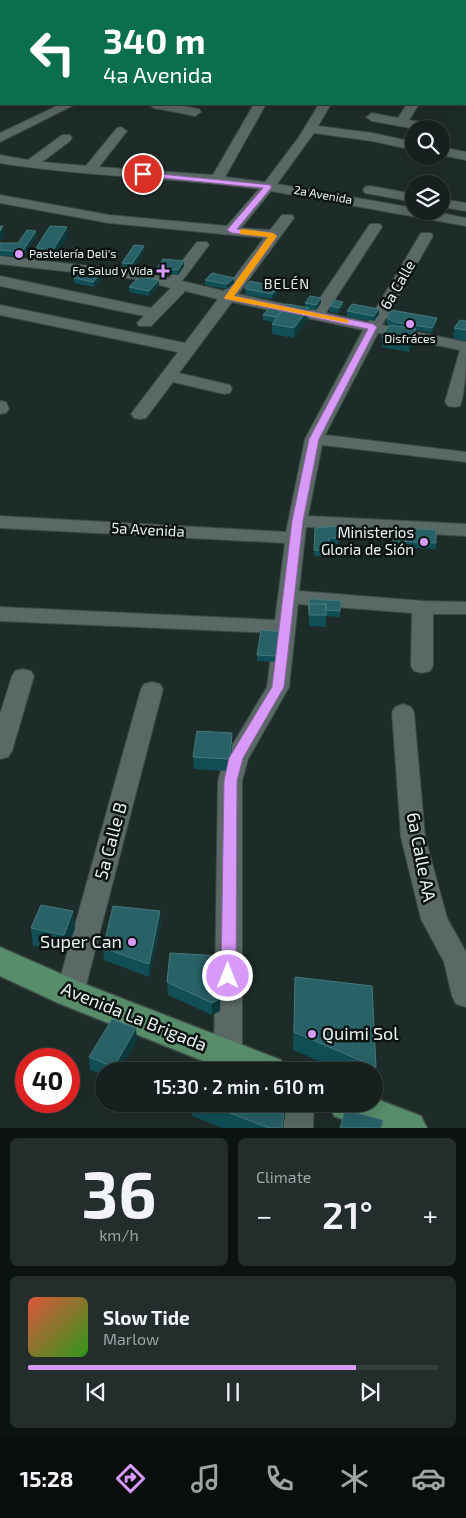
<!DOCTYPE html>
<html lang="en">
<head>
<meta charset="utf-8">
<style>
  :root { --surface:#16211f; --page:#232e2c; --text:#f1f3f6; --muted:#9ea3a4; --line:#353e3d; --accent:#d89af8 }
  body { margin:0; font-family:"Exo 2",sans-serif; background:var(--page); color:var(--text); height:100vh; display:flex; flex-direction:column; font-size:19px; white-space:nowrap }
  * { box-sizing:border-box; margin:0 }
  p { font-size:16px; color:var(--muted) }
  .icon { flex:none; width:28px; height:28px; fill:none; stroke:currentColor; stroke-width:2; stroke-linecap:round; stroke-linejoin:round }
  .map { position:relative; height:1128px; overflow:hidden }
  .panel { display:flex; flex-direction:column; gap:10px; padding:10px; background:#0c1211; flex:1 }
  .panel>* { flex:none }
  .top-card { position:absolute; left:0px; top:0px; width:466px; height:105px; box-shadow:0 5px 20px #0002,0 0 0 1px var(--line); background:#0b6e4f; color:#fff; overflow:hidden }
  .buttons { position:absolute; left:405px; top:120px; display:grid; gap:10px }
  .buttons a { display:grid; place-items:center; width:45px; height:45px; border-radius:50%; background:var(--surface); box-shadow:0 5px 20px #0002,0 0 0 1px var(--line); font-size:25px }
  .speed { position:absolute; left:15px; top:1048px; display:flex; gap:10px; font-size:25px; font-weight:700; text-align:center }
  .speed>* { display:grid; place-content:center; width:65px; height:65px; border-radius:50%; background:var(--surface); box-shadow:0 5px 20px #0002,0 0 0 1px var(--line); line-height:1 }
  .speed .limit { border:8px solid #d22; background:#fff; color:#111 }
  .pin { position:absolute; display:grid; place-items:center; width:42px; height:42px; color:#fff; margin:-21px; border:2px solid #fff; border-radius:50%; box-shadow:0 1px 5px #0007 }
  .me { position:absolute; width:55px; margin:-28px; rotate:0deg; stroke-linejoin:round; filter:drop-shadow(0 0 4px #0008) }
  .turn { display:flex; align-items:center; gap:18px; height:105px; padding:0 20px; font-size:22px }
  .turn .icon { width:65px; height:65px; stroke-width:2.5 }
  .turn b { display:block; font-size:35px; line-height:42px }
  .big { font-size:38px; font-weight:600; line-height:1.1 }
  .panel .card { flex:1; display:flex; flex-direction:column; justify-content:center; gap:8px; min-width:0; padding:0 18px; border-radius:8px; background:var(--page) }
  .panel .dial { align-items:center; gap:0 }
  .dial b { font-size:65px; line-height:1 }
  .song { display:flex; align-items:center; gap:15px }
  .cover { width:60px; height:60px; border-radius:8px; background:linear-gradient(135deg,hsl(10 70% 55%),hsl(110 70% 35%)) }
  .played { height:5px; border-radius:2px; background:linear-gradient(90deg,var(--accent) 80%,var(--line) 80%) }
  .keys { display:flex; justify-content:space-around; direction:ltr }
  .heat { display:flex; justify-content:space-between; align-items:center; font-size:28px; direction:ltr }
  .panel .tiles { flex:1; display:grid; gap:10px; grid-template-columns:1fr 1fr }
  .card:last-child { grid-column:span 2 }
  .trip { position:absolute; left:95px; top:1062px; width:288px; height:50px; border-radius:25px; background:var(--surface); box-shadow:0 5px 20px #0002,0 0 0 1px var(--line); font-weight:600; line-height:50px; text-align:center }
  .tabs { display:flex; height:80px; justify-content:space-around; align-items:center; background:#090d0c; color:var(--muted) }
  .tabs .icon { width:35px; height:35px }
  .tabs .current { color:var(--accent) }
  .tabs b { font-size:22px; color:var(--text) }
  .map>svg:first-child { display:block }
</style>
</head>
<body>
<div class="map">
<svg width="466" height="1128" viewBox="0 0 466 1128">
  <rect width="100%" height="100%" fill="#1e2c29"/>
  <path fill="#203631" d="M157,0H466V88L465,1Z"/>
  <g fill="none" stroke-linecap="round" stroke-linejoin="round">
    <g stroke="#3d4947" stroke-width="2">
      <path id="minor" d="M60,0H73L74,1H61Z
        M106,0H120L121,1H107Z
        M465,37H466V43H465Z
        M0,71H1V77H0Z
        M465,96H466V104H465Z
        M0,97L1,104H4L0,105Z
        M61,104H76L0,142V133Z
        M148,104H171L199,109L201,112L195,116L154,108Z
        M254,104H266L225,177L265,182L299,137L319,104H331L318,126L372,133L414,142V150L372,141L314,133L277,184L414,208V211H432L466,218V226L271,191L241,228L270,230L282,215H292L294,218L238,294L312,310L370,224H380L382,227L326,313L368,322L421,233H431L433,236L382,325L466,342C466,361 466,390 460,406L454,407L448,406L445,402L460,350L378,333L325,435L466,452V462L322,445L308,516L466,524V536L306,527L299,591L423,601L466,602V614H433V666L430,671L422,673L414,671L411,666L412,613L298,604L289,687L248,759L242,781V1054L238,1063L228,1066L218,1063L214,1054L218,781L224,759L267,687L274,633L0,621V607L275,620L285,543L0,528V516L286,532L305,439L363,330L232,302L179,373L230,385L232,389L230,393L224,394L173,382L146,418L140,419L134,418L131,414L178,352L0,315V305L185,343L218,299L185,291L151,326H139L137,323L144,316L0,286V276L151,308L171,288L135,279L0,264V256L135,271L169,278L197,242H207L209,245L182,281L224,291L264,238L109,223L0,203V195L109,215L227,226L259,189C173,177 85,177 0,163V155L28,160L62,135H70L72,138L70,141L42,162L86,166L117,128L121,127L127,131L99,167L213,175Z
        M407,104H419L409,120L436,125L438,129H416L372,121L366,117L372,113L398,118Z
        M441,147L466,152V160L441,155Z
        M370,186L414,194V202L365,193L363,190L365,187Z
        M441,199L466,203V211L441,207Z
        M0,401L6,402L9,409L6,413L0,414Z
        M23,669L31,671L34,676L12,751L8,757L0,759V714L12,676L15,671Z
        M152,682L160,684L163,689L84,993L80,1001L70,1004L60,1001L56,993L141,689L144,684Z
        M403,704L411,707L414,712L425,837L447,918L466,952V1007L456,1004L452,996L444,962L421,919L401,837L392,712L395,707Z
        M284,1104H314L313,1128H283Z"/>
    </g>
    <g stroke="#3d4947" stroke-width="3">
      <path id="major" d="M0,947L82,983L281,1060L286,1071H228L58,1003L0,976Z
        M374,1098L421,1116L427,1128H365L334,1116L329,1104H374Z"/>
    </g>
    <use href="#minor" fill="#5a6965" fill-rule="evenodd"/>
    <use href="#major" fill="#588d6a" fill-rule="evenodd"/>
  </g>
  <path fill="#104f56" d="M36,231L37,236L23,257L0,255V243H18Z
    M68,236L53,260L36,258V248Z
    M144,246V251L132,269L122,268V263Z
    M184,261V266L178,275L157,273V268Z
    M103,277L94,287L74,283V278Z
    M205,280L234,283L227,289L205,285Z
    M159,285L149,296L129,292V287Z
    M245,287L278,292L272,299L246,295L245,292Z
    M321,298V303L316,310L309,309L308,318L294,338L272,334V324L273,322L263,320V315L284,308L305,307V303Z
    M343,302V307L338,313L330,312V306Z
    M347,311L379,314L374,321L347,317Z
    M387,318H437V323L432,333L416,330L415,339L409,352L382,347V337L390,325L386,323Z
    M466,321V341L453,338L454,328Z
    M315,528L338,538V544H329V557L314,556Z
    M392,528L436,543V549L393,547Z
    M309,599L341,601L340,617L326,616V627L309,626Z
    M280,632L277,662L257,661V655Z
    M232,745L230,771L194,769L193,757Z
    M73,911L75,928L66,952L33,946L31,928Z
    M161,924L149,977L104,960L103,948Z
    M221,956L220,1011L212,1015L168,995L167,982Z
    M295,977L376,1067L375,1085L374,1084V1071H343L293,1050Z
    M137,1040L119,1071H104V1075L90,1070L89,1057Z
    M192,1104H286L283,1128H223L192,1116Z"/>
  <path fill="#0c3a3d" d="M3,226L4,236L0,242V231Z
    M67,227L68,236L53,260V250Z
    M36,231L37,236L23,257L22,252Z
    M144,246V251L132,269V264Z
    M184,261V266L178,275V270Z
    M103,272V277L94,287L93,282Z
    M234,278V283L227,289V284Z
    M159,280V285L149,296V291Z
    M278,287V292L272,299V294Z
    M321,298V303L316,310V305Z
    M343,302V307L338,313L339,308Z
    M309,308L308,318L294,338V328Z
    M379,309V314L374,321V316Z
    M437,318V323L432,333V328Z
    M416,329L415,339L409,352V342Z
    M232,733V745L230,771V759Z
    M73,911L75,928L66,952L64,935Z
    M160,911L161,924L149,977V964Z
    M221,956L220,1011L212,1015V1003Z
    M136,1028L137,1040L119,1071H114V1067Z
    M285,1104H286V1110L283,1128H282Z"/>
  <path fill="#286166" stroke="#46787c" d="M0,226H3L0,231Z
    M50,226L67,227L53,250L36,248Z
    M27,230L36,231L22,252L0,250V243H18Z
    M134,245L144,246L132,264L122,263Z
    M163,259L184,261L178,270L157,268Z
    M84,269L103,272L93,282L74,278Z
    M212,273L234,278L227,284L205,280Z
    M139,277L159,280L149,291L129,287Z
    M250,281L278,287L272,294L246,289L245,287Z
    M310,296L321,298L316,305L305,303Z
    M334,300L343,302L339,308L330,306Z
    M287,304L309,308L294,328L272,324Z
    M352,304L379,309L374,316L347,311Z
    M271,306L284,308L277,317L263,315Z
    M391,310L437,318L432,328L395,322L387,318Z
    M460,320L466,321V330L454,328Z
    M389,325L416,329L409,342L382,337Z
    M337,526L338,538H329V551L314,550L315,528Z
    M392,528L436,530V543L393,541Z
    M309,599L341,601L340,611L326,610V604H309V610Z
    M309,604H326V615H309Z
    M261,630L280,632L277,656L257,655Z
    M197,731L232,733L230,759L193,757Z
    M41,905L73,911L64,935L31,928Z
    M113,906L160,911L149,964L103,948Z
    M170,953L221,956L219,999L212,1003L167,982Z
    M295,977L372,986L376,1067L294,1032Z
    M112,1019L136,1028L114,1067L89,1057Z
    M209,1063L231,1071H205Z
    M206,1104H285L282,1128H269Z
    M345,1110L383,1120L381,1128H340Z"/>
  <path fill="#d89af8" stroke="#8c64a1" d="M140,172L271,185V188L237,229L273,233L277,236L234,296L373,324L377,327L319,439L303,521L284,687L243,758L237,781L236,976L234,981L228,982L223,981L221,976L224,781L229,758L272,687L292,521L309,439L368,329L226,299L224,298L268,237L232,233L227,230L263,188L143,176L140,175Z"/>
  <path fill="#f59e0b" d="M243,229L273,233L277,236L234,296L345,319L349,321L348,323L226,299L224,298L268,237L240,234V230Z"/>
  <g fill="#d89af8" stroke="#0d1312" stroke-width="2">
    <circle cx="19" cy="254" r="5"/>
    <path d="M160.5 263.5h5v5h5v5h-5v5h-5v-5h-5v-5h5z"/>
    <circle cx="410" cy="324" r="5"/>
    <circle cx="424" cy="542" r="5"/>
    <circle cx="132" cy="942" r="5"/>
    <circle cx="312" cy="1034" r="5"/>
  </g>
  <g text-anchor="middle" stroke-width="5" stroke-linejoin="round" paint-order="stroke">
    <g font-size="12" fill="#e9f2f0" stroke="#0d1312">
      <text transform="translate(323 195) rotate(10)" y="4">2a Avenida</text>
    </g>
    <g font-size="12" fill="#e9f2f0" stroke="#0d1312" text-anchor="start">
      <text x="29" y="258">Pastelería Deli's</text>
      <text x="153" y="275" text-anchor="end">Fe Salud y Vida</text>
      <text x="410" y="343" text-anchor="middle">Disfráces</text>
    </g>
    <g font-size="14" letter-spacing="1" fill="#e9f2f0" stroke="#0d1312">
      <text x="287" y="289">BELÉN</text>
    </g>
    <g font-size="15" fill="#e9f2f0" stroke="#0d1312">
      <text transform="translate(398 285) rotate(-60)" y="5">6a Calle</text>
      <text transform="translate(148 530) rotate(3)" y="5">5a Avenida</text>
    </g>
    <g font-size="15" fill="#e9f2f0" stroke="#0d1312" text-anchor="end">
      <text x="414" y="538">Ministerios<tspan x="414" dy="17">Gloria de Sión</tspan></text>
    </g>
    <g font-size="18" fill="#e9f2f0" stroke="#0d1312">
      <text transform="translate(111 841) rotate(-75)" y="6">5a Calle B</text>
      <text transform="translate(421 857) rotate(79)" y="6">6a Calle AA</text>
      <text transform="translate(134 1017) rotate(22)" y="6">Avenida La Brigada</text>
    </g>
    <g font-size="18" fill="#e9f2f0" stroke="#0d1312" text-anchor="end">
      <text x="122" y="948">Super Can</text>
      <text x="322" y="1040" text-anchor="start">Quimi Sol</text>
    </g>
  </g>
</svg>
<div class="buttons">
<a><svg class="icon" aria-label="search" viewBox="0 0 24 24"><circle cx="10" cy="10" r="6"/><path d="M15 15l6 6"/></svg></a>
<a><svg class="icon" aria-label="layers" viewBox="0 0 24 24"><path d="M12 4l9 5-9 5-9-5zM3 14l9 5 9-5"/></svg></a>
</div>
<div class="speed"><div class="limit">40</div></div>
<div class="pin" style="left:143px;top:174px;background:#d93025"><svg class="icon" aria-label="arrive" viewBox="0 0 24 24"><path d="M6 21V4h12l-3 4 3 4H6"/></svg></div>
<svg class="me" style="left:228px;top:976px" viewBox="-20 -20 40 40"><circle r="17" fill="#d89af8" stroke="#fff" stroke-width="3"/><path d="M0-11L8 9 0 5-8 9z" fill="#fff"/></svg>
<div class="trip">15:30 · 2 min · 610 m</div>
<div class="top-card">
<div class="turn"><svg class="icon" aria-label="left" viewBox="0 0 24 24"><path d="M17 20v-9H6M10 6l-5 5 5 5"/></svg><div><b>340 m</b>4a Avenida</div></div>
</div>
</div>
<section class="panel">
<div class="tiles">
<div class="card dial"><b>36</b><p>km/h</p></div>
<div class="card"><p>Climate</p>
<div class="heat"><a>−</a><b class="big">21°</b><a>+</a></div>
</div>
<div class="card">
<div class="song"><i class="cover"></i><div><b>Slow Tide</b><p>Marlow</p></div></div>
<div class="played"></div>
<div class="keys"><svg class="icon" aria-label="previous" viewBox="0 0 24 24"><path d="M18 5L8 12l10 7zM5 5v14"/></svg><svg class="icon" aria-label="pause" viewBox="0 0 24 24"><path d="M8 5v14M16 5v14"/></svg><svg class="icon" aria-label="next" viewBox="0 0 24 24"><path d="M6 5l10 7-10 7zM19 5v14"/></svg></div>
</div>
</div>
</section>
<nav class="tabs">
<b>15:28</b>
<svg class="icon current" aria-label="directions" viewBox="0 0 24 24"><path d="M12 3l9 9-9 9-9-9zM9 14v-3h6M13 9l2 2-2 2"/></svg>
<svg class="icon" aria-label="music" viewBox="0 0 24 24"><path d="M9 18V5l10-2v13"/><circle cx="6" cy="18" r="3"/><circle cx="16" cy="16" r="3"/></svg>
<svg class="icon" aria-label="phone" viewBox="0 0 24 24"><path d="M5 4h4l2 5-3 2q2 4 5 5l2-3 5 2v4C11 20 4 13 5 4z"/></svg>
<svg class="icon" aria-label="climate" viewBox="0 0 24 24"><path d="M12 3v18M4 7l16 10M4 17L20 7"/></svg>
<svg class="icon" aria-label="car" viewBox="0 0 24 24"><path d="M5 17H2v-5l4-1 3-4h7l3 4 3 1v5h-3M9 17h6M6 11h13"/><circle cx="7" cy="17" r="2"/><circle cx="17" cy="17" r="2"/></svg>
</nav>
</body>
</html>
